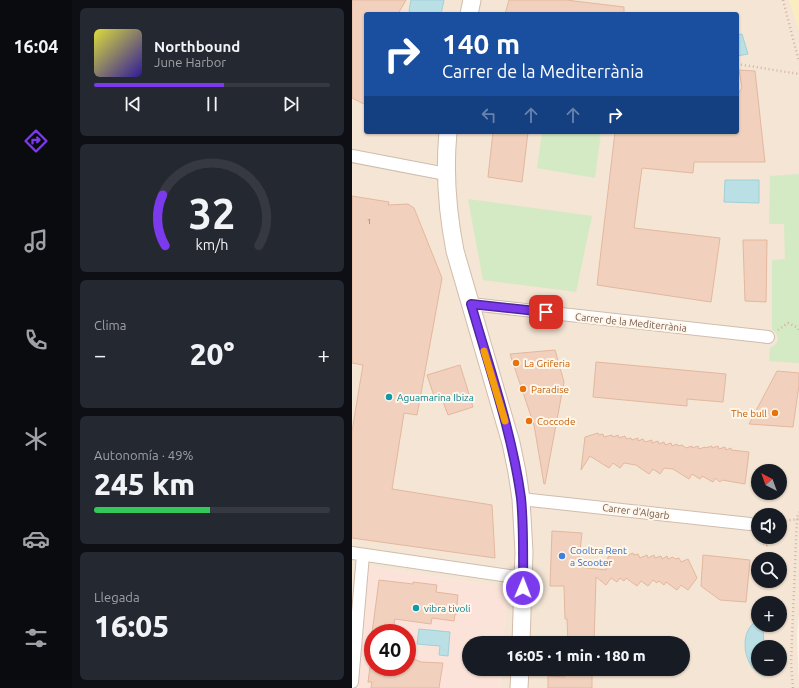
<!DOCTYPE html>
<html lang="es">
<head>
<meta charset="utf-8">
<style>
  :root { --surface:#171b24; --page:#242831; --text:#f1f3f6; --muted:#9ea1a6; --line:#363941; --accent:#7c3aed }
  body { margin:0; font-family:Ubuntu,sans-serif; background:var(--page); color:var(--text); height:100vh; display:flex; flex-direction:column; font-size:15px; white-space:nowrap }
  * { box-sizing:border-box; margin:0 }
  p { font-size:13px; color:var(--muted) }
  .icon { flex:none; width:22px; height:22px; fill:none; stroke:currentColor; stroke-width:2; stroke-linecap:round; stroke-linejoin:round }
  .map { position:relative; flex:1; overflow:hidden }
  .sheet { display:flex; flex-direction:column; gap:8px; padding:8px; background:#0d0f14; width:280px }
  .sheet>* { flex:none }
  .top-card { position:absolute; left:12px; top:12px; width:375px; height:122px; border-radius:4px; box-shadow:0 1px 3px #0004; background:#1a4fa0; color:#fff; overflow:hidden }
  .needle { width:26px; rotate:319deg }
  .buttons { position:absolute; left:399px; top:464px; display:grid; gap:8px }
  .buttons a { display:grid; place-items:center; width:36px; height:36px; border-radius:50%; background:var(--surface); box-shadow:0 1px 3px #0004; font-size:20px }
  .speed { position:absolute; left:12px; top:624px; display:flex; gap:8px; font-size:20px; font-weight:700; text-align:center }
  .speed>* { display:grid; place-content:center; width:52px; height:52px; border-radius:50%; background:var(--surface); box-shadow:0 1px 3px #0004; line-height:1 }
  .speed .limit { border:6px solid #d22; background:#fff; color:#111 }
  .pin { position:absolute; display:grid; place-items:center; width:34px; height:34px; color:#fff; margin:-17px; border-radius:8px; box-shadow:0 2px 6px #0006 }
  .me { position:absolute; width:44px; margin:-22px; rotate:1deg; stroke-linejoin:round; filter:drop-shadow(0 0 3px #0008) }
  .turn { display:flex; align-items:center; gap:14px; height:84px; padding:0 12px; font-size:18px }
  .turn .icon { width:52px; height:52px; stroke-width:2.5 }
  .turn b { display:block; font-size:28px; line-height:34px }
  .lanes { display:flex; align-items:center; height:38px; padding:0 12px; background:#0003; justify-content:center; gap:20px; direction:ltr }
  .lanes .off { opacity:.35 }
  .big { font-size:30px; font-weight:800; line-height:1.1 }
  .sheet .tile { flex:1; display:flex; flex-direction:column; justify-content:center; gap:6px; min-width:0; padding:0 14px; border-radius:6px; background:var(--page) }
  .sheet .dial { align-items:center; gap:0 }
  .dial svg { height:104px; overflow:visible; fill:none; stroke:var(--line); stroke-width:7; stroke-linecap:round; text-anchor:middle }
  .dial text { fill:var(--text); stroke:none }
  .song { display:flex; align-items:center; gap:12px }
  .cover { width:48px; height:48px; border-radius:6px; background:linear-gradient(135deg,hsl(60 70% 55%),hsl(250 70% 35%)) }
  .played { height:4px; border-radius:2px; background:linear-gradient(90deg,var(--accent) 55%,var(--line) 55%) }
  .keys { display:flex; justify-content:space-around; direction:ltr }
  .heat { display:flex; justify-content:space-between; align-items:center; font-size:22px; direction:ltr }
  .charge { height:6px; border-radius:3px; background:linear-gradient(90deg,#34c759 49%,var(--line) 0) }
  .trip { position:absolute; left:110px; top:636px; width:228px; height:40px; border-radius:20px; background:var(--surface); box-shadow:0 1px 3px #0004; font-weight:800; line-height:40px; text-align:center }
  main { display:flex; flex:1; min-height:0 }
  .dock { display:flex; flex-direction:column; width:72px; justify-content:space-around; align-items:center; background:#090b0e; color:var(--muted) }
  .dock .icon { width:28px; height:28px }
  .dock .current { color:var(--accent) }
  .dock b { font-size:18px; color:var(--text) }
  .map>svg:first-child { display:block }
</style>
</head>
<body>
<main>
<nav class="dock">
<b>16:04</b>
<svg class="icon current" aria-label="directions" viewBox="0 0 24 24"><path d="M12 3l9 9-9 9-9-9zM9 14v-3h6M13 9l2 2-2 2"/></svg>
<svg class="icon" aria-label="music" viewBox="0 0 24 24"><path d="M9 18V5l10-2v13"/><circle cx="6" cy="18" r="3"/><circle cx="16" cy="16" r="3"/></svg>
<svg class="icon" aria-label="phone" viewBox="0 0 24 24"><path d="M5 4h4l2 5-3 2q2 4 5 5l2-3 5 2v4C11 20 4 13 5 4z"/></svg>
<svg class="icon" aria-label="climate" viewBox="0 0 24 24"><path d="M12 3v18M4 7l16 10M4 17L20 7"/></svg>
<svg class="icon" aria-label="car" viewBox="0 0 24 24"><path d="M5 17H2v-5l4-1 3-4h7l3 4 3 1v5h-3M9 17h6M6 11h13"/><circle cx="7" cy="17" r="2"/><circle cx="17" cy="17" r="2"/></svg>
<svg class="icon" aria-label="filters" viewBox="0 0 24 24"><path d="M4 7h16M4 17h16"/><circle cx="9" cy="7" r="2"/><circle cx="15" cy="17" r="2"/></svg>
</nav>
<section class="sheet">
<div class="tile">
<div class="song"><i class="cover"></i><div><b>Northbound</b><p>June Harbor</p></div></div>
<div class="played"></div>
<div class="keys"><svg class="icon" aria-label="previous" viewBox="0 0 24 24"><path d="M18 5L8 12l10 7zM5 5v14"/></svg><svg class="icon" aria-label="pause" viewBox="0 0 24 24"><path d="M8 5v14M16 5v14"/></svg><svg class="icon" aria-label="next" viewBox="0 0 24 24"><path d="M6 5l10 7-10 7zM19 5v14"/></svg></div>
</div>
<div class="tile dial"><svg viewBox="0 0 100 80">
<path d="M14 69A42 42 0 1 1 86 69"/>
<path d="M14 69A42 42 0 0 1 12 30" stroke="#7c3aed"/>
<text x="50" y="56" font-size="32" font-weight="700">32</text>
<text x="50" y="72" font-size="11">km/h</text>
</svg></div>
<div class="tile"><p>Clima</p>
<div class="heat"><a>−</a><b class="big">20°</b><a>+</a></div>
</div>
<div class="tile"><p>Autonomía · 49%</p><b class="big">245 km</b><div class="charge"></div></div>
<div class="tile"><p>Llegada</p><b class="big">16:05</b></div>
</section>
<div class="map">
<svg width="447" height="688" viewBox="0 0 447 688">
  <rect width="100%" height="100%" fill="#fcf3e5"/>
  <path fill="#f4e5d4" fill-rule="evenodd" d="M0,0H437L447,30V614L445,635L447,688H148L149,669H331V643H151L155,588L17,566L6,688H0ZM14,14H385V132H14ZM406,471H428V493H406ZM406,515H428V537H406ZM406,559H428V581H406ZM406,603H428V625H406ZM406,647H428V669H406Z"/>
  <path fill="#fce3d9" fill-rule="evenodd" d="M17,566L155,588L151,643H117V669H149L148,688H6ZM21,633H55V667H21Z"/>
  <path fill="#d4eac4" d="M190,132H249L243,178L185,168Z
    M447,174V363L417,361L418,348C427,345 429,335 420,330V260L433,259L432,224H417L418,176Z
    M116,199L240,216L224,292L131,280Z"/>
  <path fill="#fbedc0" d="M437,0H447V30Z"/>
  <path fill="#bae0e6" stroke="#a0d0d7" d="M59,0H92L89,14H59L57,11Z
    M390,34L396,54L385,56V35Z
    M373,180H407V203L372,202Z
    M406,620V625H411L412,647H406V669H413V676C391,670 385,631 406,620Z
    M67,629L98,632L96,656L87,655L88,646L65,644Z"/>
  <path fill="#f1d1bd" stroke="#e4b79e" d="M0,0H54L46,14H14V105L0,98Z
    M157,0H214L272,7V14H153Z
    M387,70L403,71L413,162H342L341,173L290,168L282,228L368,238L359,302L245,285L263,132H385V95L390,88Z
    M141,132H176L170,182L136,177Z
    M0,196L37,202L36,205L56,204L62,208L90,278L65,415L52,413L40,489L140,505L143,558L0,538V431L11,365L0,363Z
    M391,240H415L414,302L393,301Z
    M203,350L212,382L193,484H192L182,425L158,354Z
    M244,362L374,374L371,402L335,399V406L241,397Z
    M108,365L121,407L96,415L90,399L84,402L75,375Z
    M425,371L447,373V385L441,427L397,424Z
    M246,433L247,435L251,434L252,437L260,435L261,437L266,435L267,438L273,436L274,439L279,438L280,440L286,438V441L291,439L293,442L300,440V443L306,441L307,444L312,442L313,445L319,443L320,446L325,444L326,446L330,445L334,448L340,446V448L346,446L347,449L353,447V448L360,446V448L366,446L367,449L373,447L374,450L379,448V450L397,452L393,484L370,480L368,482L363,478L361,482L350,476L348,479L340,474L337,479L321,469L312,468L308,474L301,469L297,474L284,465L272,463L268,468L261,463L257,468L238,456L229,470L233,437Z
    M200,531L230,533L226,567L254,570L256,557L268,552L270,555L275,552L276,555L281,553L282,555L286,554L288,558L295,555L296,558L302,555L303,558L309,556L310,559L315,556L316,559L321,557L323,559L327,558L329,562L336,559L345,578L336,590L329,585L325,590L314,582L312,585L307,581L305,583L301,580L296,586L289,581L285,586L274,578L272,581L268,578L265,582L259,578L254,585L244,577L242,643H216L215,619H213L212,586H198Z
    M351,555L398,560L394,602L368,600L349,586Z
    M27,580L61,584V582L85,585L84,592L106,595L104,615L103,614L102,621L80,618L79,624L43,619L40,633H20Z
    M55,656L69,662L91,663L87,688H19L20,682H16L18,667H55Z
    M215,669H240V688H196V676L213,677Z"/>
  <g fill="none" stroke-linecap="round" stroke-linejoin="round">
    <g stroke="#d0bdae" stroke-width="14">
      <path id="street" d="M0,156L94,174
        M119,304L416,337
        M169,499L398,524
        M0,553L171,578
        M0,682L11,555"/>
    </g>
    <g stroke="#d3bcac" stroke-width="19">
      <path id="secondary" d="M117,14L120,0
        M96,132C92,174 95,210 103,251L159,443L165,472L169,499L172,552L169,643
        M167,688L168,669"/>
    </g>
    <path stroke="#d6b4a0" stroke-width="2.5" stroke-dasharray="1 3" stroke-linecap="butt" d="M431,0L447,62
      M385,64L447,74
      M426,330L436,323L444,327L447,330
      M428,530L431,521L447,519
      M407,537L414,546L426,537
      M441,688L439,663L445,518L447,512"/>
    <use href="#street" stroke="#fff" stroke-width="12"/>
    <use href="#secondary" stroke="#fff" stroke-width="17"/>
  </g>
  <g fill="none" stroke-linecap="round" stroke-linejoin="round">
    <g stroke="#51269a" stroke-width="10">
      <path id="route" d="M171,588C171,558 172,528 169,498C160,432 137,367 119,304L194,312"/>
    </g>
    <use href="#route" stroke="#7c3aed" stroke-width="7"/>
    <path stroke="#f59e0b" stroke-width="7" d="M132,351L153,421"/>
  </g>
  <g fill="#e8710a" stroke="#fff7ec" stroke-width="1.5">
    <circle cx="164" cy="363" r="4"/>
    <circle cx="171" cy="389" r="4"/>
    <circle cx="423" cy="413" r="4"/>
    <circle cx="177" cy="421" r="4"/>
  </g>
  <g fill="#0f9aa8" stroke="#fff7ec" stroke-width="1.5">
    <circle cx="37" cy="397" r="4"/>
    <circle cx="64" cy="608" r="4"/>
  </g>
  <circle fill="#3f7fe0" stroke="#fff7ec" stroke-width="1.5" cx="210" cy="556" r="4"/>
  <g text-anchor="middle" stroke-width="4" stroke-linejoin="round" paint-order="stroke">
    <g font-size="8" fill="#947767">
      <text x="17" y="224">1</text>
    </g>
    <g font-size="10" fill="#75594a" stroke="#fff7ec">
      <text transform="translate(279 322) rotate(6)" y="4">Carrer de la Mediterrània</text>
      <text transform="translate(284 511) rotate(7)" y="4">Carrer d'Algarb</text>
    </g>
    <g font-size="10" fill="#c56008" stroke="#fff7ec" text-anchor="start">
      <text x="172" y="367">La Griferia</text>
      <text x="179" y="393">Paradise</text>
      <text x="415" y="417" text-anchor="end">The bull</text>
      <text x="185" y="425">Coccode</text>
    </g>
    <g font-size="10" fill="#0d838f" stroke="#fff7ec" text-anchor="start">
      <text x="45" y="401">Aguamarina Ibiza</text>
      <text x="72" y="612">vibra tivoli</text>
    </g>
    <g font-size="10" fill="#366cbe" stroke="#fff7ec" text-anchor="start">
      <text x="218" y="554">Cooltra Rent<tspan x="218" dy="12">a Scooter</tspan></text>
    </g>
  </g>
</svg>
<div class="buttons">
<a><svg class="needle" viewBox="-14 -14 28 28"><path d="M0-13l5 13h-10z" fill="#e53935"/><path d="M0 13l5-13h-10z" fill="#9ea1a6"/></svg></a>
<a><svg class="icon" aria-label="sound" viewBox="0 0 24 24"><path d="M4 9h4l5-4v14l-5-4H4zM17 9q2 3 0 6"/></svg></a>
<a><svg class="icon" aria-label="search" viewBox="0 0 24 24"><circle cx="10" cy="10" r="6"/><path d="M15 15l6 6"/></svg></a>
<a>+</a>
<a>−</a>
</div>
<div class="speed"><div class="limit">40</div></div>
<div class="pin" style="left:194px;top:312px;background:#d93025"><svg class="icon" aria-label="arrive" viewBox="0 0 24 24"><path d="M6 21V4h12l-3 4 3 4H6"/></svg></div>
<svg class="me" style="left:171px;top:588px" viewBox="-20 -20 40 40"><circle r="17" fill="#7c3aed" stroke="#fff" stroke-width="3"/><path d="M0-11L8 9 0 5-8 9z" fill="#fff"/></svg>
<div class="trip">16:05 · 1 min · 180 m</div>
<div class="top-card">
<div class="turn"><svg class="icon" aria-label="right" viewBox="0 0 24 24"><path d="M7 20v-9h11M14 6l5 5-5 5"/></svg><div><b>140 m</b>Carrer de la Mediterrània</div></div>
<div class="lanes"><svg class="icon off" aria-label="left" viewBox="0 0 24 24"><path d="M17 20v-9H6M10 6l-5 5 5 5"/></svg><svg class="icon off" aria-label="ahead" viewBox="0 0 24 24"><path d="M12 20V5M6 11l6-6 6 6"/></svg><svg class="icon off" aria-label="ahead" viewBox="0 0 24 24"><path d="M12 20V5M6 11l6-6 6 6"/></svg><svg class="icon" aria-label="right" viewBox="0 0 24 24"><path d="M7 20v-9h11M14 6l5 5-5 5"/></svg></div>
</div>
</div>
</main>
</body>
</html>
